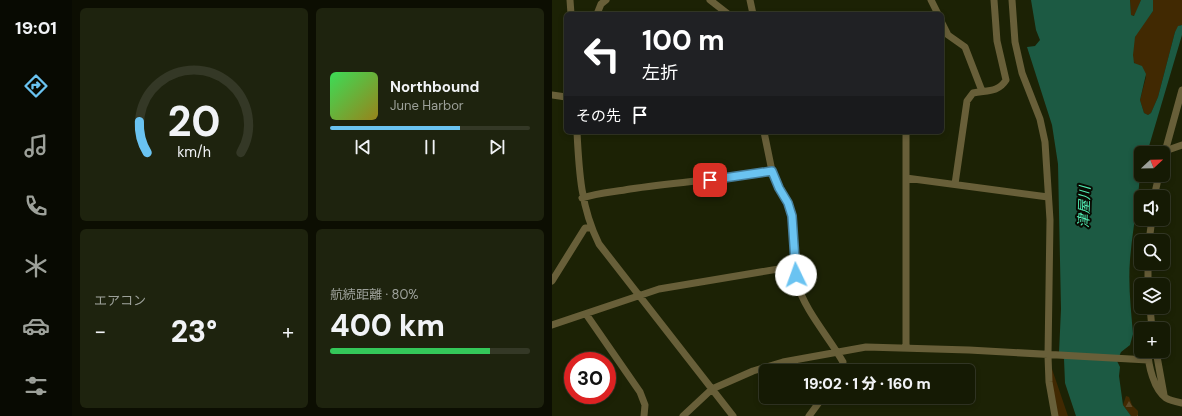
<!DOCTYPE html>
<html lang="ja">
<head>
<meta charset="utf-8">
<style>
  :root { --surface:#151a04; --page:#1e230e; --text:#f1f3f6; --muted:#9da19a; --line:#343826; --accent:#6ac3f1 }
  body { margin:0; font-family:"DM Sans","Noto Sans JP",sans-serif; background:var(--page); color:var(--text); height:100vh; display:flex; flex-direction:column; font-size:15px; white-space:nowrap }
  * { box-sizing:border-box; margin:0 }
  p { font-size:13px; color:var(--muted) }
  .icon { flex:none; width:22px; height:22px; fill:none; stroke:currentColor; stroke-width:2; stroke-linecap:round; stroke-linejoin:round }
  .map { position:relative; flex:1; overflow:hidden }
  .drawer { display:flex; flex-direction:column; gap:8px; padding:8px; background:#0c0e02; width:480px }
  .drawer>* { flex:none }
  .hud { position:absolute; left:12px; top:12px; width:380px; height:122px; border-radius:6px; box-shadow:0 2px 6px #0003,0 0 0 1px var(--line); background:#202124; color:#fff; overflow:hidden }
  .needle { width:26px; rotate:68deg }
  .tools { position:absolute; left:582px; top:146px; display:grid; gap:8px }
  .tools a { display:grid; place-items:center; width:36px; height:36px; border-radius:6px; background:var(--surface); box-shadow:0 2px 6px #0003,0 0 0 1px var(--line); font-size:20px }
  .speed { position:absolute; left:12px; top:352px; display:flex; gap:8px; font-size:20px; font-weight:700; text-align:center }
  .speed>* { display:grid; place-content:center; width:52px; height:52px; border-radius:50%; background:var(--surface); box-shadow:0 2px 6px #0003,0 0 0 1px var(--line); line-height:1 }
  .speed .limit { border:6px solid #d22; background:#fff; color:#111 }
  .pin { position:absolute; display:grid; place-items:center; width:34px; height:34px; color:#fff; margin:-17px; border-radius:8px; box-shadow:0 2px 6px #0006 }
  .me { position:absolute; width:44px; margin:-22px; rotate:357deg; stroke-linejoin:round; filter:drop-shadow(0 0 3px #0008) }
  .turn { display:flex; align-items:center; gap:14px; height:84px; padding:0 12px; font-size:18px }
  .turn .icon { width:52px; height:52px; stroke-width:2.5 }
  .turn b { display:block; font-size:28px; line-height:34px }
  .then { display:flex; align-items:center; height:38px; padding:0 12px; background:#0003; gap:8px; font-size:15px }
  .big { font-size:30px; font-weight:800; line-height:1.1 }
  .drawer .card { flex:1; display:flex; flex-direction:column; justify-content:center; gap:6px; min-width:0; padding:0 14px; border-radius:6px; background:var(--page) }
  .drawer .dial { align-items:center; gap:0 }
  .dial svg { height:104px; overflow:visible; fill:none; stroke:var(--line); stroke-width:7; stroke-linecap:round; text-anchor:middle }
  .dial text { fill:var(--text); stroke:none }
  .song { display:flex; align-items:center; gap:12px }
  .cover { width:48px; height:48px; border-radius:6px; background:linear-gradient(135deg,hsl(130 70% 55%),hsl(50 70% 35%)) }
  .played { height:4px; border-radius:2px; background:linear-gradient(90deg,var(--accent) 65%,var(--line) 65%) }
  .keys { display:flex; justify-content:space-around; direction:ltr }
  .heat { display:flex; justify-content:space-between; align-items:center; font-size:22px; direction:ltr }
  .charge { height:6px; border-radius:3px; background:linear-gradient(90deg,#34c759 80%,var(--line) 0) }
  .drawer .tiles { flex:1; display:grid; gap:8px; grid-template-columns:repeat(2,1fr) }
  .trip { position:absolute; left:207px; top:364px; width:216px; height:40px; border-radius:6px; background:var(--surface); box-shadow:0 2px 6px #0003,0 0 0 1px var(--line); font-weight:800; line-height:40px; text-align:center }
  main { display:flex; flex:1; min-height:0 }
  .tabs { display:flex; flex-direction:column; width:72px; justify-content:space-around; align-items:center; background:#080a02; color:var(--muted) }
  .tabs .icon { width:28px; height:28px }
  .tabs .active { color:var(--accent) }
  .tabs b { font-size:18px; color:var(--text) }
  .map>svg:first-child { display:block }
</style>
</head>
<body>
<main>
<nav class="tabs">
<b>19:01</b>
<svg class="icon active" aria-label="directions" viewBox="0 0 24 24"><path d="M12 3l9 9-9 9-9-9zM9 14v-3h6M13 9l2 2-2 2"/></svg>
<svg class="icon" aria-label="music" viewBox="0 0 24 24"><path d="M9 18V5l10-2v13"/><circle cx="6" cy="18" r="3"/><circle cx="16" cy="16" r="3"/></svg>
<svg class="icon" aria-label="phone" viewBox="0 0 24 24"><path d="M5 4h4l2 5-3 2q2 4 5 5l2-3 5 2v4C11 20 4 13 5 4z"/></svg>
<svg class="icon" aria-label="climate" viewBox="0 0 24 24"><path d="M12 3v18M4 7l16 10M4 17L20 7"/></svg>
<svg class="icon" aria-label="car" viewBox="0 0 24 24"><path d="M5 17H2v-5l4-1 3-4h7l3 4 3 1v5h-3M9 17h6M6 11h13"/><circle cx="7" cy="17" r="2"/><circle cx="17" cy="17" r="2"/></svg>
<svg class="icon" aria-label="filters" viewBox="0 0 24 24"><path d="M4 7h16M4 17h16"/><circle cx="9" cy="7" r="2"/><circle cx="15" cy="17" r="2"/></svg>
</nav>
<section class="drawer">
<div class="tiles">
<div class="card dial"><svg viewBox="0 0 100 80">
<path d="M14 69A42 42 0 1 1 86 69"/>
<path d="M14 69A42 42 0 0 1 8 45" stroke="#6ac3f1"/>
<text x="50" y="56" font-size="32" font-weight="700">20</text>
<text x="50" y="72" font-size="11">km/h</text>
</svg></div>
<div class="card">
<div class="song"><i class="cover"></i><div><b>Northbound</b><p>June Harbor</p></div></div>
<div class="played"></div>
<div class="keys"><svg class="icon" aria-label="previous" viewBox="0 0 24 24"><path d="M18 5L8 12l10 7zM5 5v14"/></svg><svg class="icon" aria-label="pause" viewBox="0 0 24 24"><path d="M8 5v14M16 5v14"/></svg><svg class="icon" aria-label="next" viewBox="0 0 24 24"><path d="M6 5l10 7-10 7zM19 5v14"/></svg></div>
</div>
<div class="card"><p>エアコン</p>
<div class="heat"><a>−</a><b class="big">23°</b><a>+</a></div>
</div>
<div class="card"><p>航続距離 · 80%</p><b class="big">400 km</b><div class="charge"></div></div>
</div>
</section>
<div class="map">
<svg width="630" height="416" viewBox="0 0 630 416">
  <defs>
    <pattern id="forest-firs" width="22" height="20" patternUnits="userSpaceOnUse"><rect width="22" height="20" fill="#412902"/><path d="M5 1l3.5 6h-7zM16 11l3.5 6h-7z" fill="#5c4826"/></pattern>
  </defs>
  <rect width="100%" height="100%" fill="#1c2205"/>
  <path fill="#412902" d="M578,0H589L583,16L579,15Z
    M601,0H630V25H628L623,32L606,97L599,113L596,115L592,113L588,100L594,77L581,61V43L584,34L601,11Z
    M500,369L516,416H505L499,385Z"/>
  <path fill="url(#forest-firs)" d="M574,396L577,397L580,405L586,411V416H579L571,405Z"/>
  <path fill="#1c5a43" d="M479,0H578L579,15L582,16L589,0H601V11L583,37L581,55L582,63L590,66L594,74L588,100L592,113L596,115L599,113L606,97L623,32L626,26L630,25V35L595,153H589C589,188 581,223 578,260C576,284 579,309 581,334L578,345L569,352L565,361L568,367L567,376L571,405L579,416H524L513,383L512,359L507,353L509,309L506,164L500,125L475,47L483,46L488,40L484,30Z"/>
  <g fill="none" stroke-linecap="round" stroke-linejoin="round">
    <path stroke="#685f39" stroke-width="7" d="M18,0L19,14
      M158,0L176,14
      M198,0L201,14
      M379,0L386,14
      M460,0L463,42L470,73L488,119L493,142L498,220L496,356L497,382L503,416
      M45,14L49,4L54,0
      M390,23L396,35L413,47L430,91
      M0,95L14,97
      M25,132C27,172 29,208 47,244L181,416
      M212,132L220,171L227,188L236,203L240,216L245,283C253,311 277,337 291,362L289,371
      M354,132V348
      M613,151L630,145
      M611,159L630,90
      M354,178L496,197
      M403,184L415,101L421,93C434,90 446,93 454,80L445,41L442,0
      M602,197L607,175
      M30,198C46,193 62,192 78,189C125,182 173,179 220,171
      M597,241L600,219
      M0,281L33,228H39
      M596,285V263
      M598,307L600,329
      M34,314L88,392L93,405L92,416
      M0,325L107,289L244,266
      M596,351C596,365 602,390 614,398C619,401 625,402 630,403
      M604,351L612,395
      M131,416L160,389L201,371L231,362L314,347L417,350L596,360
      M257,416L271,397"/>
  </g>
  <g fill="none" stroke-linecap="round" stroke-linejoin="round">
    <g stroke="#457f9d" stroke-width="10">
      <path id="route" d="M158,180L220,171L227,188L236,203L240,216L244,275"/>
    </g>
    <use href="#route" stroke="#6ac3f1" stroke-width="7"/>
  </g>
  <g text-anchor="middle" stroke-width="4" stroke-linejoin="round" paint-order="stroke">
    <g font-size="14" font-style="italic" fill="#53efb6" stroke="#080a02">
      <text transform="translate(532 207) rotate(-88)" y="5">津屋川</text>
    </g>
  </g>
</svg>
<div class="tools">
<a><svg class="needle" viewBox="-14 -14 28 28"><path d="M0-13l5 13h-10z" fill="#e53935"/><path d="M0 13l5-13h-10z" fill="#9da19a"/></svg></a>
<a><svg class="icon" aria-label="sound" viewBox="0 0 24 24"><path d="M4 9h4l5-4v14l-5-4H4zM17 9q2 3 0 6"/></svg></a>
<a><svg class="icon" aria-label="search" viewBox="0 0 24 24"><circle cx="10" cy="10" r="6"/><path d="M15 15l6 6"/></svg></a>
<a><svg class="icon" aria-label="layers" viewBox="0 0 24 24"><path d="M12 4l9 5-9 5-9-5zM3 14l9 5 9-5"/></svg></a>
<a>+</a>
</div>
<div class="speed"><div class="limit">30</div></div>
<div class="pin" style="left:158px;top:180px;background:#d93025"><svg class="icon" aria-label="arrive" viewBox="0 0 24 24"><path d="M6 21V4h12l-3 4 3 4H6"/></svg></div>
<svg class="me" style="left:244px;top:275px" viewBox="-20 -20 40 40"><circle r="19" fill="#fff"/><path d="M0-13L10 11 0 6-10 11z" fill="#6ac3f1"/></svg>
<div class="trip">19:02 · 1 分 · 160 m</div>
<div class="hud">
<div class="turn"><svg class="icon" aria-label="left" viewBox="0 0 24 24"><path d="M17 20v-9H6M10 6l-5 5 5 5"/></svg><div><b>100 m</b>左折</div></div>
<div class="then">その先<svg class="icon" aria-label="arrive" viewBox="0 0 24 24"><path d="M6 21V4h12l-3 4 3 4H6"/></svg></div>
</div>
</div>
</main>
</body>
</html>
